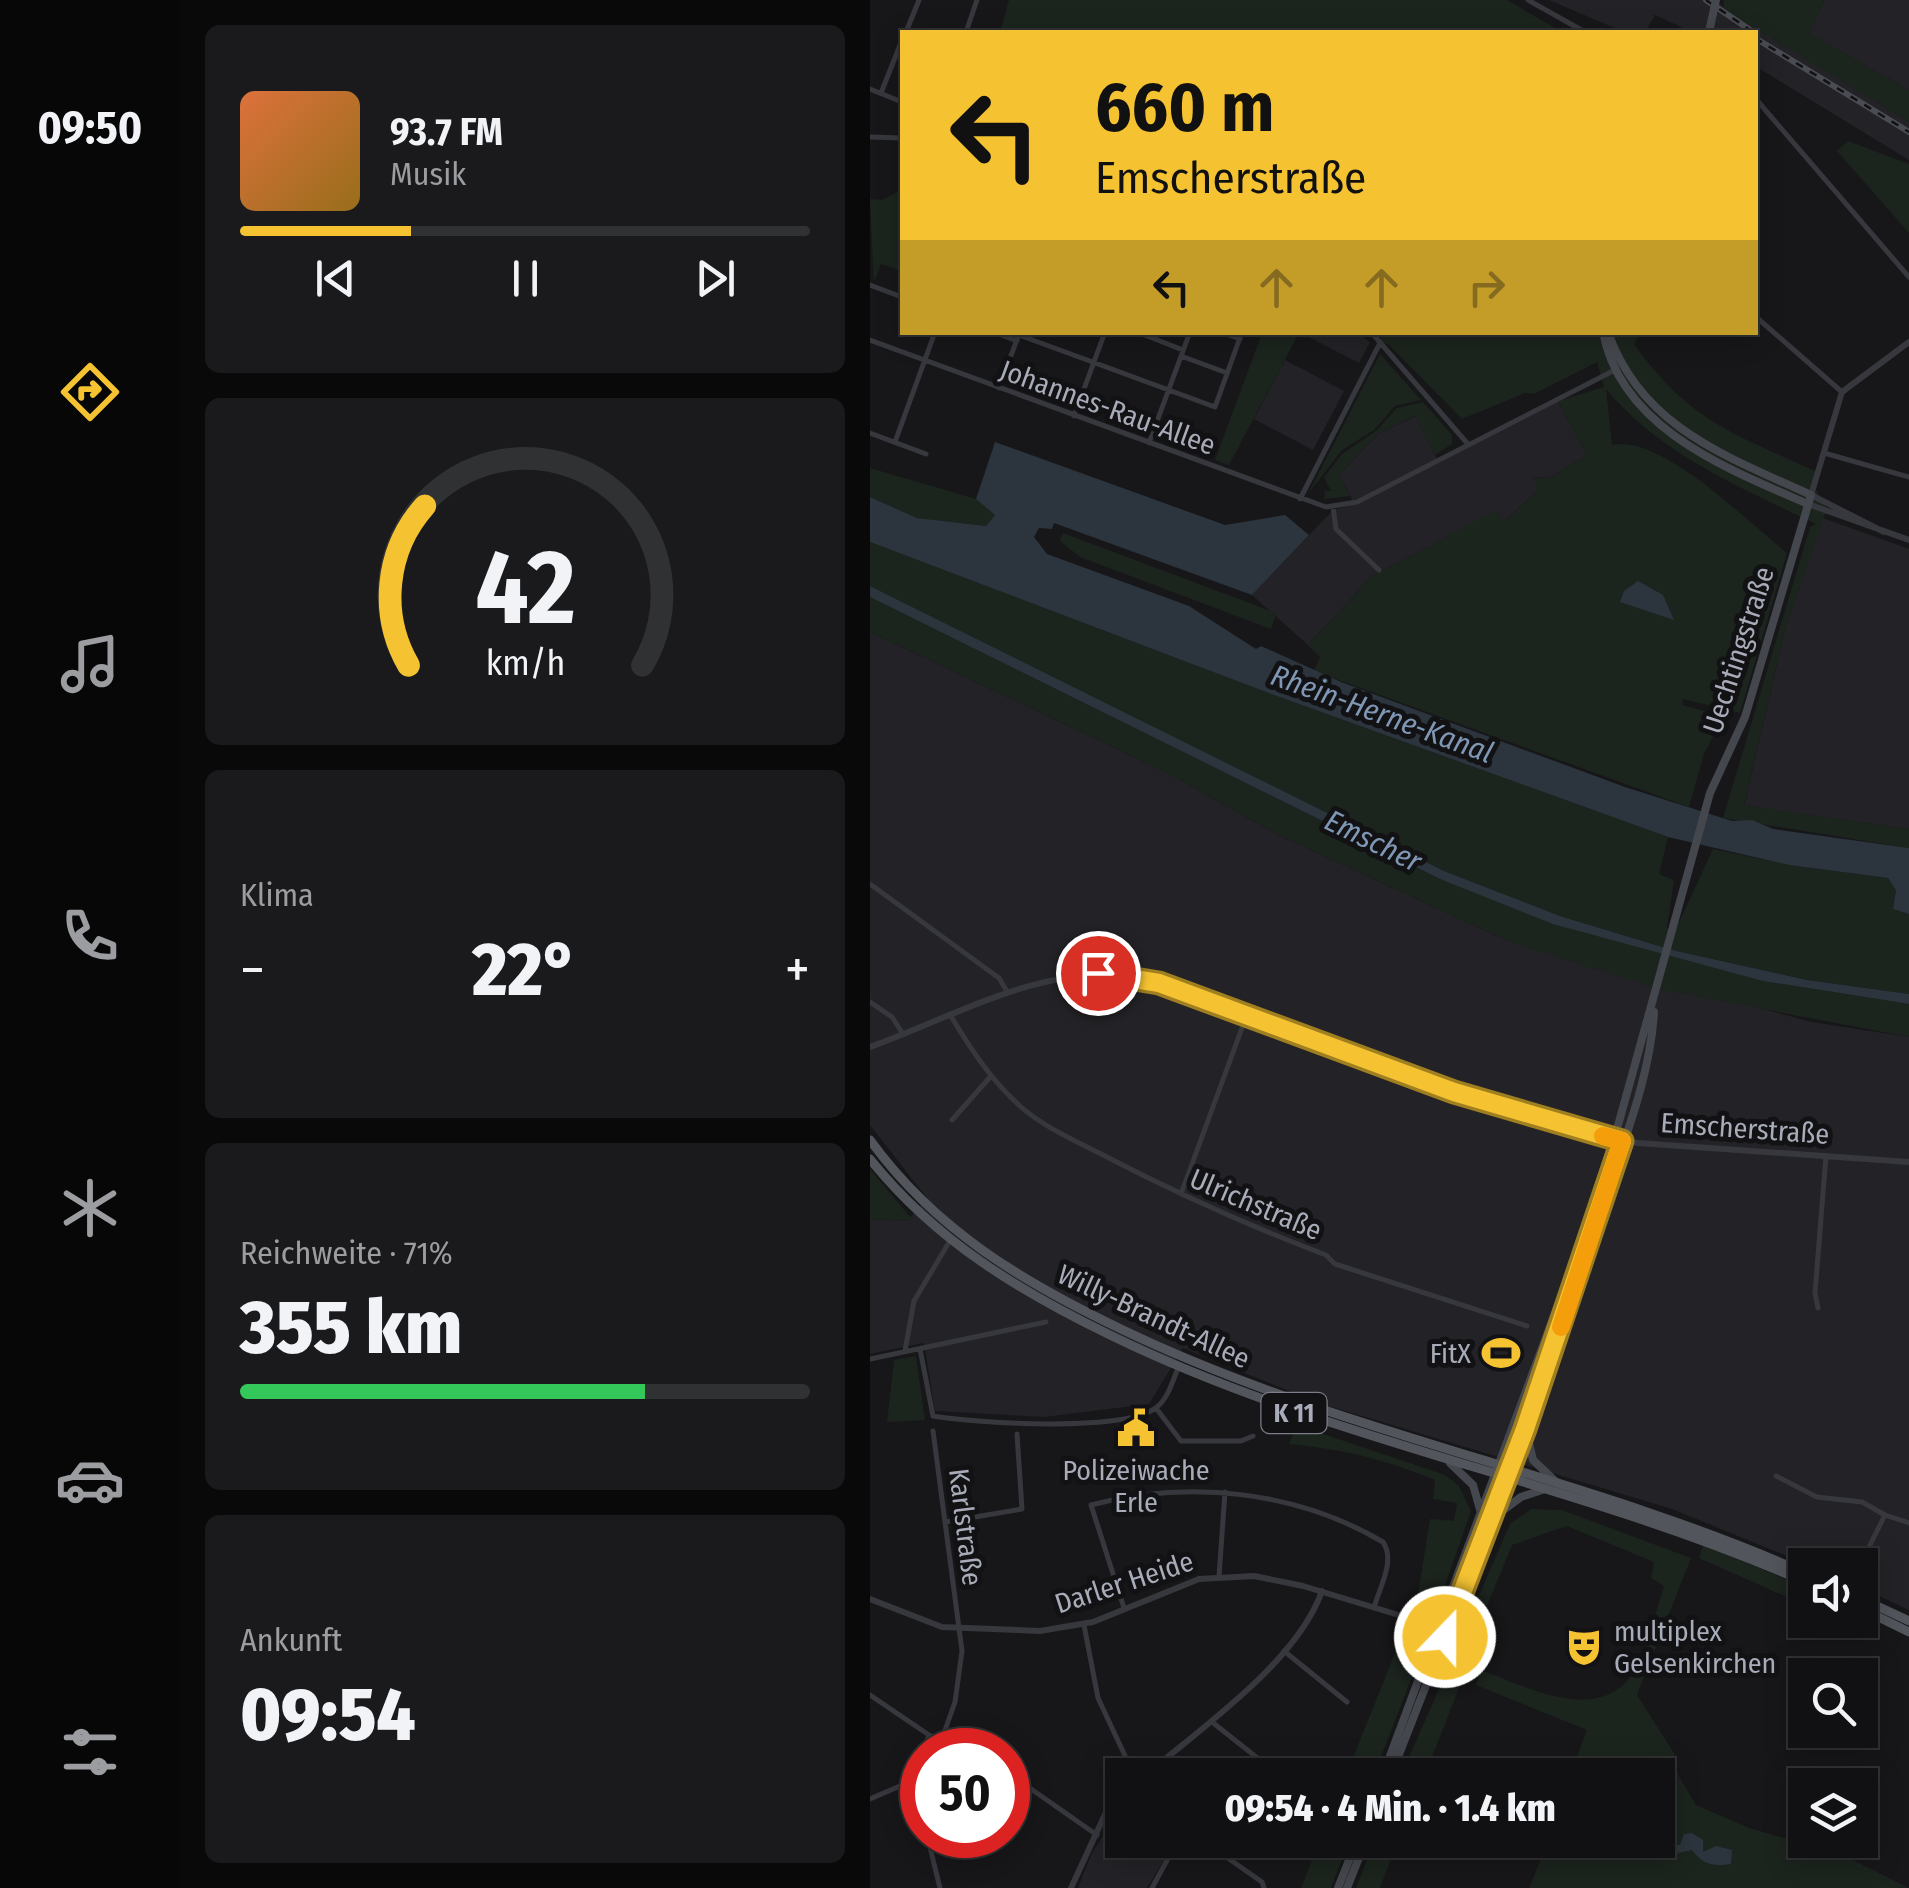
<!DOCTYPE html>
<html lang="de">
<head>
<meta charset="utf-8">
<style>
  :root { --surface:#111113; --page:#1a1a1c; --text:#f1f3f6; --muted:#9c9da0; --line:#303133; --accent:#f5c332 }
  body { margin:0; font-family:"Fira Sans Condensed",sans-serif; background:var(--page); color:var(--text); height:100vh; display:flex; flex-direction:column; font-size:38px; white-space:nowrap }
  * { box-sizing:border-box; margin:0 }
  p { font-size:32px; color:var(--muted) }
  .icon { flex:none; width:55px; height:55px; fill:none; stroke:currentColor; stroke-width:2; stroke-linecap:round; stroke-linejoin:round }
  .map { position:relative; flex:1; overflow:hidden }
  .sheet { display:flex; flex-direction:column; gap:25px; padding:25px; background:#09090a; width:690px }
  .sheet>* { flex:none }
  .top-card { position:absolute; left:30px; top:30px; width:858px; height:305px; border-radius:0px; box-shadow:0 5px 25px #0003,0 0 0 2px var(--line); background:#f5c332; color:#111; overflow:hidden }
  .controls { position:absolute; left:918px; top:1548px; display:grid; gap:20px }
  .controls a { display:grid; place-items:center; width:90px; height:90px; border-radius:0px; background:var(--surface); box-shadow:0 5px 25px #0003,0 0 0 2px var(--line); font-size:50px }
  .speed { position:absolute; left:30px; top:1728px; display:flex; gap:20px; font-size:50px; font-weight:700; text-align:center }
  .speed>* { display:grid; place-content:center; width:130px; height:130px; border-radius:50%; background:var(--surface); box-shadow:0 5px 25px #0003,0 0 0 2px var(--line); line-height:1 }
  .speed .limit { border:15px solid #d22; background:#fff; color:#111 }
  .pin { position:absolute; display:grid; place-items:center; width:85px; height:85px; color:#fff; margin:-42px; border:5px solid #fff; border-radius:50%; box-shadow:0 2px 10px #0007 }
  .me { position:absolute; width:110px; margin:-55px; rotate:22deg; stroke-linejoin:round; filter:drop-shadow(0 0 8px #0008) }
  .turn { display:flex; align-items:center; gap:35px; height:210px; padding:0 30px; font-size:45px }
  .turn .icon { width:130px; height:130px; stroke-width:2.5 }
  .turn b { display:block; font-size:70px; line-height:85px }
  .lanes { display:flex; align-items:center; height:95px; padding:0 30px; background:#0003; justify-content:center; gap:50px; direction:ltr }
  .lanes .off { opacity:.35 }
  .big { font-size:75px; font-weight:800; line-height:1.1 }
  .sheet .tile { flex:1; display:flex; flex-direction:column; justify-content:center; gap:15px; min-width:0; padding:0 35px; border-radius:15px; background:var(--page) }
  .sheet .dial { align-items:center; gap:0 }
  .dial svg { height:260px; overflow:visible; fill:none; stroke:var(--line); stroke-width:7; stroke-linecap:round; text-anchor:middle }
  .dial text { fill:var(--text); stroke:none }
  .song { display:flex; align-items:center; gap:30px }
  .cover { width:120px; height:120px; border-radius:15px; background:linear-gradient(135deg,hsl(20 70% 55%),hsl(40 70% 35%)) }
  .played { height:10px; border-radius:5px; background:linear-gradient(90deg,var(--accent) 30%,var(--line) 30%) }
  .keys { display:flex; justify-content:space-around; direction:ltr }
  .heat { display:flex; justify-content:space-between; align-items:center; font-size:55px; direction:ltr }
  .charge { height:15px; border-radius:8px; background:linear-gradient(90deg,#34c759 71%,var(--line) 0) }
  .trip { position:absolute; left:235px; top:1758px; width:570px; height:100px; border-radius:0px; background:var(--surface); box-shadow:0 5px 25px #0003,0 0 0 2px var(--line); font-weight:800; line-height:100px; text-align:center }
  main { display:flex; flex:1; min-height:0 }
  .tabs { display:flex; flex-direction:column; width:180px; justify-content:space-around; align-items:center; background:#070708; color:var(--muted) }
  .tabs .icon { width:70px; height:70px }
  .tabs .selected { color:var(--accent) }
  .tabs b { font-size:45px; color:var(--text) }
  .map>svg:first-child { display:block }
</style>
</head>
<body>
<main>
<nav class="tabs">
<b>09:50</b>
<svg class="icon selected" aria-label="directions" viewBox="0 0 24 24"><path d="M12 3l9 9-9 9-9-9zM9 14v-3h6M13 9l2 2-2 2"/></svg>
<svg class="icon" aria-label="music" viewBox="0 0 24 24"><path d="M9 18V5l10-2v13"/><circle cx="6" cy="18" r="3"/><circle cx="16" cy="16" r="3"/></svg>
<svg class="icon" aria-label="phone" viewBox="0 0 24 24"><path d="M5 4h4l2 5-3 2q2 4 5 5l2-3 5 2v4C11 20 4 13 5 4z"/></svg>
<svg class="icon" aria-label="climate" viewBox="0 0 24 24"><path d="M12 3v18M4 7l16 10M4 17L20 7"/></svg>
<svg class="icon" aria-label="car" viewBox="0 0 24 24"><path d="M5 17H2v-5l4-1 3-4h7l3 4 3 1v5h-3M9 17h6M6 11h13"/><circle cx="7" cy="17" r="2"/><circle cx="17" cy="17" r="2"/></svg>
<svg class="icon" aria-label="filters" viewBox="0 0 24 24"><path d="M4 7h16M4 17h16"/><circle cx="9" cy="7" r="2"/><circle cx="15" cy="17" r="2"/></svg>
</nav>
<section class="sheet">
<div class="tile">
<div class="song"><i class="cover"></i><div><b>93.7 FM</b><p>Musik</p></div></div>
<div class="played"></div>
<div class="keys"><svg class="icon" aria-label="previous" viewBox="0 0 24 24"><path d="M18 5L8 12l10 7zM5 5v14"/></svg><svg class="icon" aria-label="pause" viewBox="0 0 24 24"><path d="M8 5v14M16 5v14"/></svg><svg class="icon" aria-label="next" viewBox="0 0 24 24"><path d="M6 5l10 7-10 7zM19 5v14"/></svg></div>
</div>
<div class="tile dial"><svg viewBox="0 0 100 80">
<path d="M14 69A42 42 0 1 1 86 69"/>
<path d="M14 69A42 42 0 0 1 19 20" stroke="#f5c332"/>
<text x="50" y="56" font-size="32" font-weight="700">42</text>
<text x="50" y="72" font-size="11">km/h</text>
</svg></div>
<div class="tile"><p>Klima</p>
<div class="heat"><a>−</a><b class="big">22°</b><a>+</a></div>
</div>
<div class="tile"><p>Reichweite · 71%</p><b class="big">355 km</b><div class="charge"></div></div>
<div class="tile"><p>Ankunft</p><b class="big">09:54</b></div>
</section>
<div class="map">
<svg width="1039" height="1888" viewBox="0 0 1039 1888">
  <rect width="100%" height="100%" fill="#171719"/>
  <path fill="#232226" d="M679,0H843L1039,122V160L885,66V32H822L785,15L776,31L754,32Z
    M954,0H1039V90L939,34Z
    M431,333H488L500,342L489,363Z
    M415,360L474,391L443,450L384,419Z
    M688,401L717,455L679,478L664,477L670,489L633,522L627,511L503,575L438,645L382,595L463,510L488,503Z
    M546,416L567,459L483,501L469,475L508,434Z
    M953,518L1039,549V829L874,806L915,630Z
    M0,632L298,773L406,834L640,942L942,1022L1039,1037V1610L990,1587V1565H939L802,1509L449,1403L313,1348L279,1404L174,1417L65,1411L54,1343L0,1354V1219L37,1221L57,1198L0,1125Z
    M252,1807V1840H306L277,1888H208L222,1853Z"/>
  <path fill="#1c241e" d="M139,0H637L692,32H130Z
    M854,0H954L940,34L1039,90V122L865,16L854,8Z
    M978,141L1039,164V233L967,151Z
    M32,190V271L11,264L4,282L0,199L12,200Z
    M392,333H429L359,465L345,460Z
    M514,333H770L764,344C820,422 863,433 947,472L944,486L957,509L915,630L874,805L1039,829V848L853,818L940,527L946,524C870,487 791,455 736,389L742,445C791,434 878,522 917,553L870,713L813,699L812,705L854,716L834,754L819,807L444,671L450,657L438,645L503,575L627,510L633,522L669,490L663,477L679,478L717,455L688,401L734,387L727,362L664,394L655,393L592,419L518,344L509,341Z
    M510,354L551,400L525,406L504,430L472,450L438,494Z
    M553,402L582,435V444L565,455L545,416L508,434L469,475L480,496L454,499L455,491H461L454,477L472,454L507,430L527,408Z
    M0,468L106,499L125,515L116,526L47,518L0,497Z
    M193,533L398,610L406,614L401,629L210,557L190,541Z
    M0,542L396,692L798,837L789,874L804,880L797,928L804,933L843,849L919,865L1018,878L1026,889L1023,909L1039,914V994L937,980L802,950L690,916L574,871L0,586Z
    M0,597L570,879L893,981L1039,1004V1037L788,989L640,942L406,834L298,773L0,632Z
    M0,1169L41,1218L38,1221L0,1219Z
    M46,1356L55,1420L17,1422L24,1360Z
    M427,1425L575,1475L589,1486L601,1511L565,1614L545,1613L560,1519L584,1521L587,1503L563,1499L565,1480C517,1460 473,1449 419,1444Z
    M661,1509L692,1510L821,1558L767,1695L804,1753L808,1775L826,1805L879,1828L973,1855L1039,1888H659L679,1840H788V1775H700L717,1730L606,1685L611,1670C655,1686 726,1725 762,1675C776,1656 786,1610 794,1586L781,1578L784,1562L697,1526L642,1545L608,1628L597,1623L640,1524Z
    M833,1545L935,1587V1605L829,1558Z
    M532,1624L557,1638L504,1775H476L527,1648Z
    M584,1655L600,1660L555,1775H531Z
    M450,1840H479L461,1888H431Z
    M505,1840H528L510,1888H486Z"/>
  <path fill="#2c343d" d="M125,442L355,525L415,515L439,535L382,595L184,523L182,529L169,528L164,537L177,554L319,606L386,649L391,646L471,682L755,787L862,821L882,820L903,829L1039,848V914L1023,909L1026,890L1018,878L919,865L798,837L396,692L0,542V497L47,518L116,526L125,515L106,499Z
    M768,581L793,595L804,620L750,602L754,591Z
    M0,586L574,871L690,916L802,950L937,980L1039,994V1004L893,981L683,924L570,879L0,597Z
    M822,1833L833,1840V1852L846,1846L862,1850L861,1864C840,1867 832,1863 822,1850L808,1853L804,1860L791,1856L797,1844L810,1845L814,1834Z"/>
  <g fill="none" stroke-linecap="round" stroke-linejoin="round">
    <path stroke="#37383e" stroke-width="5" d="M658,0L715,32
      M36,32L49,0
      M96,32L107,0
      M0,89L32,102
      M11,93L32,40
      M885,98L1039,277
      M0,137L32,138
      M0,285L32,297
      M885,316L972,392
      M124,332L147,341
      M267,332L313,350
      M351,332L370,339
      M501,332L597,443
      M149,335L345,407L372,332
      M0,340L456,507L487,502L745,370
      M311,356L357,373
      M129,388L149,334
      M204,416L235,332
      M0,433L56,454
      M25,442L65,332
      M279,443L320,332
      M954,453L1039,477
      M430,499L510,343
      M463,507L466,529L509,570
      M0,884L129,978L138,993
      M0,1002L22,1017L33,1034
      M81,1016C101,1050 122,1081 151,1107C174,1127 204,1140 231,1154C304,1192 379,1226 456,1255L465,1264L657,1326
      M82,1120L121,1076
      M311,1194L376,1017
      M948,1308L945,1293L956,1156
      M50,1349L63,1416C105,1423 255,1433 287,1407C299,1397 303,1379 309,1366
      M35,1351L44,1301L81,1239
      M0,1359L176,1322
      M286,1408L311,1441H371L383,1436
      M63,1431L92,1651L85,1702L68,1750
      M906,1476L947,1497L992,1502L1015,1515
      M75,1522L152,1509L147,1434
      M990,1565L1015,1515L1039,1523
      M349,1576L355,1492
      M254,1608L221,1505C319,1480 425,1490 513,1542C526,1561 509,1588 504,1608
      M214,1625L228,1698L264,1775
      M414,1651L477,1702
      M0,1695L59,1735L94,1750
      M342,1722L409,1775
      M54,1750L59,1735
      M52,1754L44,1780L52,1785
      M138,1773L227,1835
      M0,1799L44,1780
      M57,1835L70,1888
      M332,1840L392,1882L394,1888
      M282,1888L308,1840"/>
    <path stroke="#37383e" stroke-width="6" d="M938,504L1039,540
      M1014,532L941,495L972,392L1039,342
      M0,1047C95,1013 186,954 289,983L529,1074L712,1132L768,1143L1039,1162
      M0,1599L72,1627L170,1631L223,1622L329,1579L384,1576L433,1586L578,1630
      M537,1621L567,1633
      M276,1775C332,1727 427,1662 452,1591
      M201,1888L237,1810L252,1791"/>
    <path stroke="#45474e" stroke-width="8" d="M733,332C751,429 858,469 938,504
      M656,1431L663,1460L685,1481
      M580,1463L603,1485L611,1513
      M624,1517L651,1497L672,1490
      M513,1775L704,1262L749,1122L840,793L875,717L941,495C856,456 771,427 738,332
      M521,1775C592,1592 666,1411 726,1225C747,1157 780,1084 784,1012
      M468,1888L487,1840
      M477,1888L496,1840"/>
    <path stroke="#53555d" stroke-width="9" d="M0,1140C65,1230 153,1282 251,1329C471,1435 713,1474 935,1573
      M0,1159C66,1241 149,1291 242,1336C464,1444 710,1482 935,1582
      M990,1598L1039,1621
      M990,1608L1039,1632"/>
    <g stroke="#4a4c53" stroke-width="6">
      <path id="rail" d="M836,0L883,32
        M885,38L1039,132"/>
    </g>
    <use href="#rail" stroke="#121214" stroke-width="2.5" stroke-dasharray="8" stroke-linecap="butt"/>
    <path stroke="#45474e" stroke-width="8" d="M839,32L846,0"/>
  </g>
  <g fill="none" stroke-linecap="round" stroke-linejoin="round">
    <g stroke="#9f7f20" stroke-width="25">
      <path id="route" d="M228,973L289,983L584,1092L752,1141L655,1429L575,1637"/>
    </g>
    <use href="#route" stroke="#f5c332" stroke-width="18"/>
    <path stroke="#f59e0b" stroke-width="18" d="M691,1327L752,1141L733,1136"/>
  </g>
  <defs>
    <g id="stadium-bare" transform="scale(3)"><path d="M0-5a6.5 5 0 1 0 0 10a6.5 5 0 1 0 0-10ZM-3.5-1.8h7v3.6h-7Z" fill="#f5c332" stroke="#121214" stroke-width="2.5" paint-order="stroke"/></g>
    <g id="civic-bare" transform="scale(3)"><path d="M-.6-6.5H3V-4.5H.6V-3L4-1V1h2V6H-6V1h2V-1L-.6-3ZM-1.2 2.5V6h2.4V2.5Z" fill="#f5c332" stroke="#121214" stroke-width="2.5" paint-order="stroke"/></g>
    <g id="theatre-bare" transform="scale(3)"><path d="M-5-5.5Q0-4 5-5.5V0Q5 5 0 6Q-5 5-5 0ZM-3.3-2.5H-1v1.5H-3.3ZM1-2.5H3.3v1.5H1ZM-2.8 1Q0 5.5 2.8 1Z" fill="#f5c332" stroke="#121214" stroke-width="2.5" paint-order="stroke"/></g>
  </defs>
  <g fill-rule="evenodd">
    <use href="#stadium-bare" x="631" y="1353"/>
    <use href="#civic-bare" x="266" y="1428"/>
    <use href="#theatre-bare" x="714" y="1647"/>
  </g>
  <g text-anchor="middle" stroke-width="10" stroke-linejoin="round" paint-order="stroke">
    <rect fill="#121214" stroke="#7b7e88" stroke-width="2.5" x="391.5" y="1393" width="65" height="40" rx="8"/>
    <g font-size="25" font-weight="bold" fill="#a8acb9">
      <text x="424" y="1422">K 11</text>
    </g>
    <g font-size="28" fill="#a8acb9" stroke="#121214">
      <text transform="translate(238 407) rotate(20)" y="10">Johannes-Rau-Allee</text>
      <text transform="translate(868 650) rotate(-72)" y="10">Uechtingstraße</text>
      <text transform="translate(875 1128) rotate(4)" y="10">Emscherstraße</text>
      <text transform="translate(386 1204) rotate(23)" y="10">Ulrichstraße</text>
      <text transform="translate(284 1316) rotate(25)" y="10">Willy-Brandt-Allee</text>
      <text transform="translate(96 1527) rotate(83)" y="10">Karlstraße</text>
      <text transform="translate(254 1582) rotate(-18)" y="10">Darler Heide</text>
    </g>
    <g font-size="28" fill="#a8acb9" stroke="#121214" text-anchor="end">
      <text x="601" y="1363">FitX</text>
      <text x="266" y="1480" text-anchor="middle">Polizeiwache<tspan x="266" dy="32">Erle</tspan></text>
      <text x="744" y="1641" text-anchor="start">multiplex<tspan x="744" dy="32">Gelsenkirchen</tspan></text>
    </g>
    <g font-size="30" font-style="italic" fill="#7f97b4" stroke="#121214">
      <text transform="translate(512 714) rotate(20)" y="10">Rhein-Herne-Kanal</text>
      <text transform="translate(503 841) rotate(26)" y="10">Emscher</text>
    </g>
  </g>
</svg>
<div class="controls">
<a><svg class="icon" aria-label="sound" viewBox="0 0 24 24"><path d="M4 9h4l5-4v14l-5-4H4zM17 9q2 3 0 6"/></svg></a>
<a><svg class="icon" aria-label="search" viewBox="0 0 24 24"><circle cx="10" cy="10" r="6"/><path d="M15 15l6 6"/></svg></a>
<a><svg class="icon" aria-label="layers" viewBox="0 0 24 24"><path d="M12 4l9 5-9 5-9-5zM3 14l9 5 9-5"/></svg></a>
</div>
<div class="speed"><div class="limit">50</div></div>
<div class="pin" style="left:228px;top:973px;background:#d93025"><svg class="icon" aria-label="arrive" viewBox="0 0 24 24"><path d="M6 21V4h12l-3 4 3 4H6"/></svg></div>
<svg class="me" style="left:575px;top:1637px" viewBox="-20 -20 40 40"><circle r="17" fill="#f5c332" stroke="#fff" stroke-width="3"/><path d="M0-11L8 9 0 5-8 9z" fill="#fff"/></svg>
<div class="trip">09:54 · 4 Min. · 1.4 km</div>
<div class="top-card">
<div class="turn"><svg class="icon" aria-label="left" viewBox="0 0 24 24"><path d="M17 20v-9H6M10 6l-5 5 5 5"/></svg><div><b>660 m</b>Emscherstraße</div></div>
<div class="lanes"><svg class="icon" aria-label="left" viewBox="0 0 24 24"><path d="M17 20v-9H6M10 6l-5 5 5 5"/></svg><svg class="icon off" aria-label="ahead" viewBox="0 0 24 24"><path d="M12 20V5M6 11l6-6 6 6"/></svg><svg class="icon off" aria-label="ahead" viewBox="0 0 24 24"><path d="M12 20V5M6 11l6-6 6 6"/></svg><svg class="icon off" aria-label="right" viewBox="0 0 24 24"><path d="M7 20v-9h11M14 6l5 5-5 5"/></svg></div>
</div>
</div>
</main>
</body>
</html>
